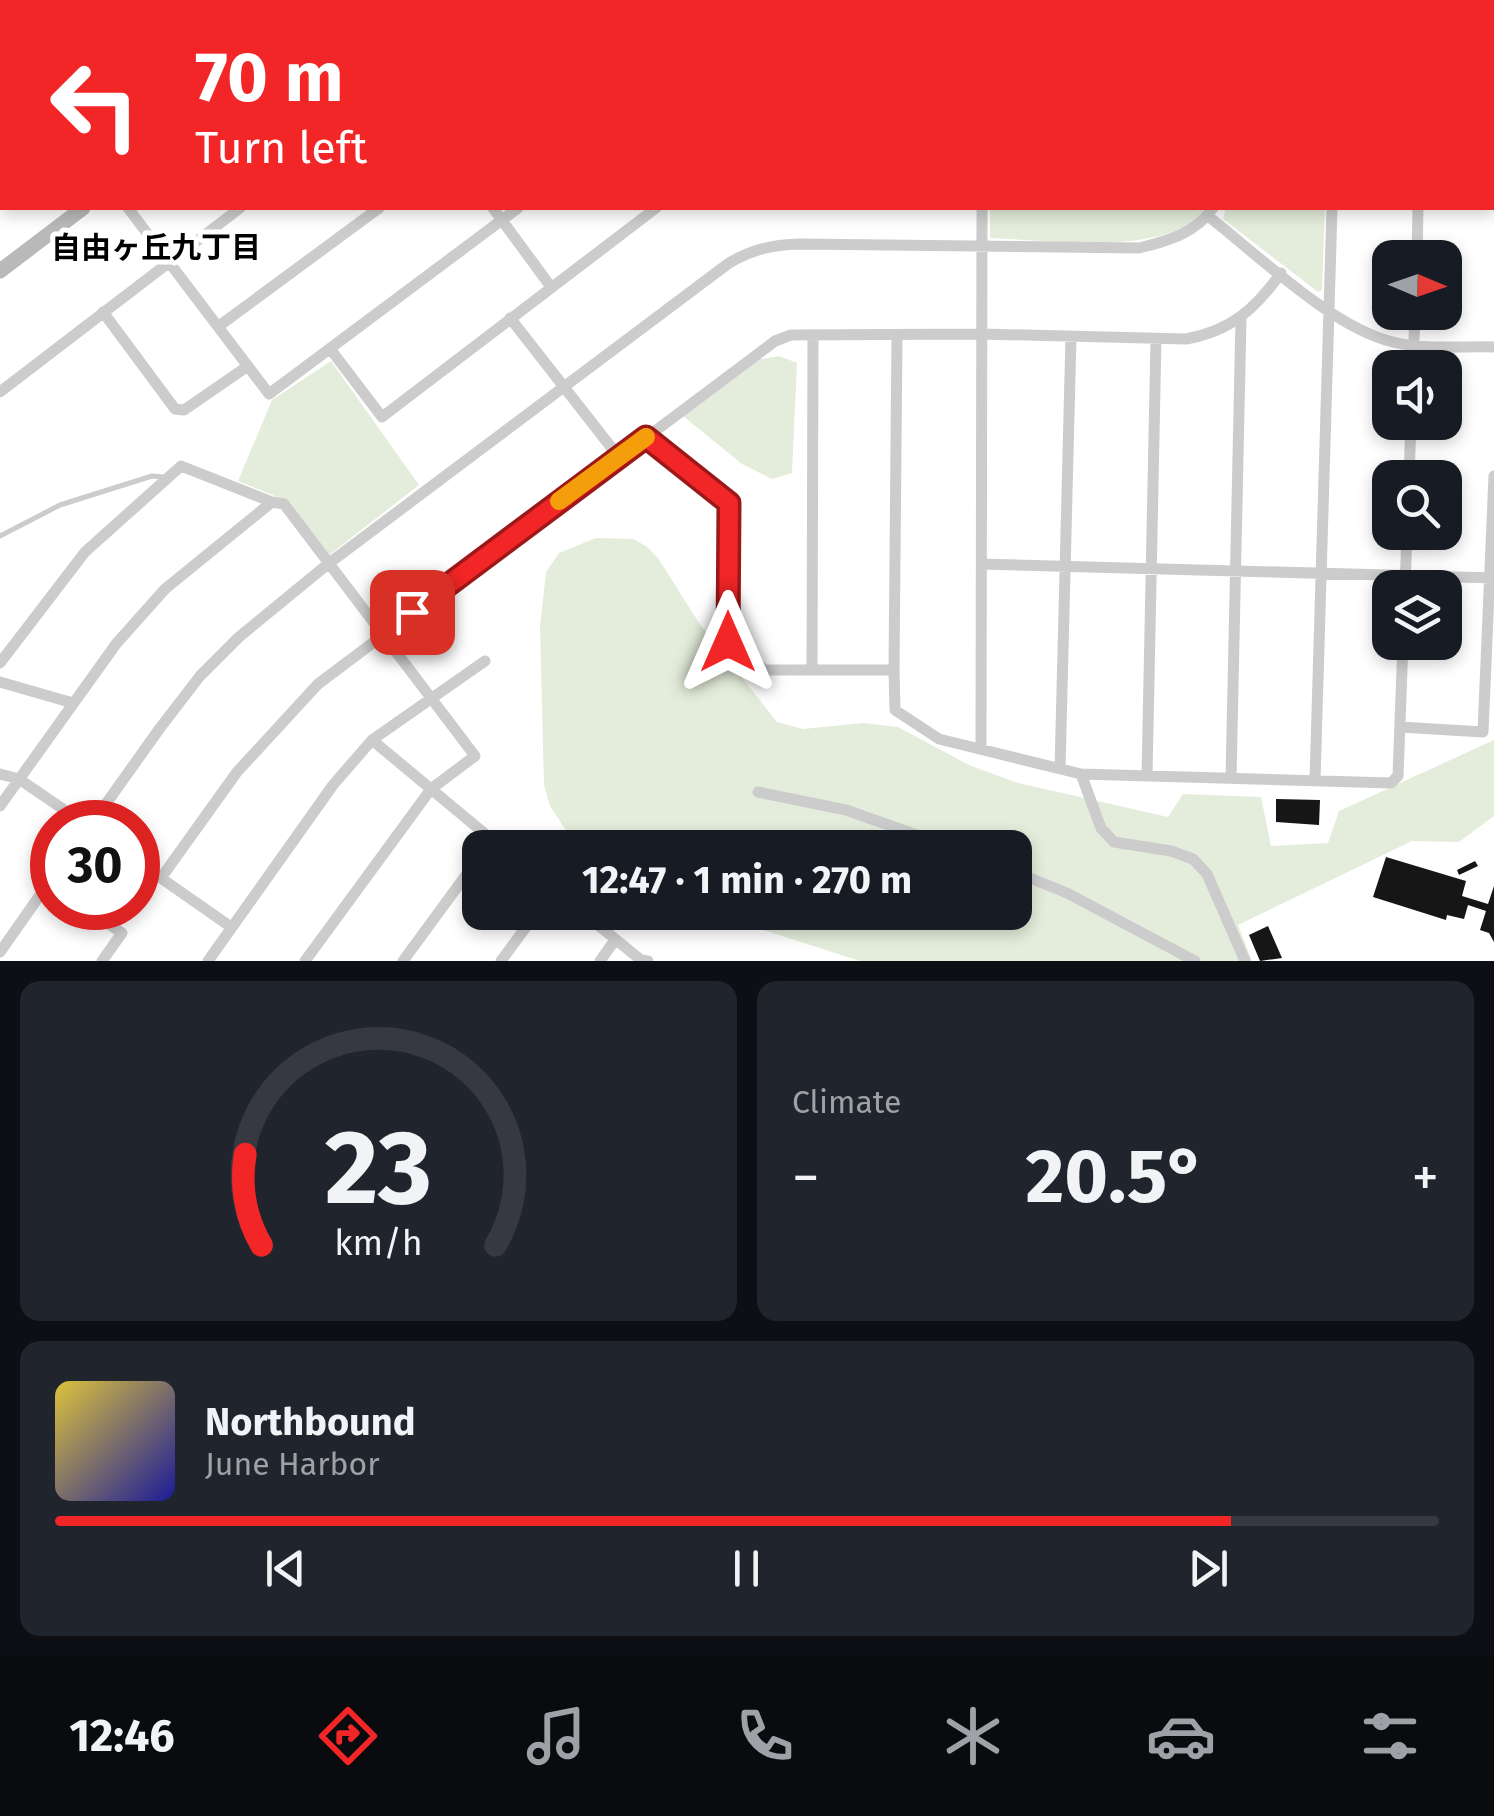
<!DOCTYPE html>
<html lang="en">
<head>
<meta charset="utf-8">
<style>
  :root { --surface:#171b24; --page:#20242c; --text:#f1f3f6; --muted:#9ea1a6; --line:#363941; --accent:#f22527 }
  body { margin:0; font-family:"Fira Sans","Noto Sans JP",sans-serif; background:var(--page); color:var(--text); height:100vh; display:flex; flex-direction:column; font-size:38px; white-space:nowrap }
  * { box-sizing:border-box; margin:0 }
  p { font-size:32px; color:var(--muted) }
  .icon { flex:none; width:55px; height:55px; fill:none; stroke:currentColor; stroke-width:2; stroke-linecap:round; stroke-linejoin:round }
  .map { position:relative; height:961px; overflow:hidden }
  .details { display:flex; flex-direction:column; gap:20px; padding:20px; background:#0d0f14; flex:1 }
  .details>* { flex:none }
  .guide { position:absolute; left:0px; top:0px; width:1495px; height:210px; box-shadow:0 5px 15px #0003; background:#f22527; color:#fff; overflow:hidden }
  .needle { width:65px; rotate:92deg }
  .controls { position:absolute; left:1372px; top:240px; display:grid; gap:20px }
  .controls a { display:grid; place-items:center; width:90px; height:90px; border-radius:20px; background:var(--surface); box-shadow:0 5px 15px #0003; font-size:50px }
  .speed { position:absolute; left:30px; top:800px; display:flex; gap:20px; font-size:50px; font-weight:700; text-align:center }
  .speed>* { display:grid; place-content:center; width:130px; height:130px; border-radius:50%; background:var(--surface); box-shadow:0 5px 15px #0003; line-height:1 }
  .speed .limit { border:15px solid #d22; background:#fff; color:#111 }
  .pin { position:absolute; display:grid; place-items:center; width:85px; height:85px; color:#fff; margin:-42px; border-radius:20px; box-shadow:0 5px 15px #0006 }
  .me { position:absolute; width:110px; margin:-55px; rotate:0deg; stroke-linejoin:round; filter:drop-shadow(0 0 8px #0008) }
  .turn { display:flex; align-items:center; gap:35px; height:210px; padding:0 30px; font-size:45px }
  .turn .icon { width:130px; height:130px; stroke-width:2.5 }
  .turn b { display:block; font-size:70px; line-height:85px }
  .big { font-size:75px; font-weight:700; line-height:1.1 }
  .details .card { flex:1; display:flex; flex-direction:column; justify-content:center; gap:15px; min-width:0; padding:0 35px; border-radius:20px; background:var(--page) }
  .details .dial { align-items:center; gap:0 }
  .dial svg { height:260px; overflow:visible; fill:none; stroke:var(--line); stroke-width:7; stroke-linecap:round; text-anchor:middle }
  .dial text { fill:var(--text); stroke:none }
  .song { display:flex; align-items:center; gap:30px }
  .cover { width:120px; height:120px; border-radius:15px; background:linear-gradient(135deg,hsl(50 70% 55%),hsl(240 70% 35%)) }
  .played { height:10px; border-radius:5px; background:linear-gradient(90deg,var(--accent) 85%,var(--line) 85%) }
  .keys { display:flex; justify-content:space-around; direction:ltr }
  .heat { display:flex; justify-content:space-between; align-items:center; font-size:55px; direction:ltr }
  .details .tiles { flex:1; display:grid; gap:20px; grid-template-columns:1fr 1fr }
  .card:last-child { grid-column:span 2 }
  .trip { position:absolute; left:462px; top:830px; width:570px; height:100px; border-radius:20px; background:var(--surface); box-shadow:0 5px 15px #0003; font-weight:700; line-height:100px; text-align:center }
  .menu { display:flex; height:160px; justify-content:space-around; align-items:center; background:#090b0e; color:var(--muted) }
  .menu .icon { width:70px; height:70px }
  .menu .active { color:var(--accent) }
  .menu b { font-size:45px; color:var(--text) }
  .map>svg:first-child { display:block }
</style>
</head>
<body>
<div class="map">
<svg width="1494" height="961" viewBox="0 0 1494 961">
  <rect width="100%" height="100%" fill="#fff"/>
  <path fill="#e4eddb" d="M991,0H1494V29L1492,2H991Z
    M990,208H1206C1173,258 1045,240 990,238Z
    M1226,208H1325L1322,290L1318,292L1223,219Z
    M779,356L797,363L792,473L772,479L742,464L683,416L756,360Z
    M331,361L419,485L328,556L287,501L238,481L272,400Z
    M596,538L633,539L646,546L658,558L699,623L777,722L803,729L863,723L898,727L971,766L1018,783L1168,817L1183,794L1261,797L1271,846L1328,843L1339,811L1494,740V816L1459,842L1412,841L1238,925L1252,961H860L711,913L1015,912V848L577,847L550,806L544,785L540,626L546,572L559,553Z"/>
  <path fill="#161616" d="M1276,799L1320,800L1319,825L1276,822Z
    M1386,857L1466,881L1462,896L1488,904L1494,886V942L1489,933L1480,930L1486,911L1468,905L1464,919L1447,915L1446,920L1373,897Z
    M1475,861L1478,866L1459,875L1457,870Z
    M1268,926L1282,958L1260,961L1249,935Z"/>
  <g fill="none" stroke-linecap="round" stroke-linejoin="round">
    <path stroke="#ccc" stroke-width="5" d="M0,536L60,505L152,476L164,477"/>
    <path stroke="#ccc" stroke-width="11" d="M67,0L69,2
      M49,2L52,0
      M513,2L516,0
      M658,2L662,0
      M723,2V0
      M808,2V0
      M893,2V0
      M984,2V0
      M1492,35H1494
      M0,44L2,48
      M0,146L2,144
      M128,208L269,394L518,208
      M493,208L551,287
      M1208,216C1258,255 1333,328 1393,342C1424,350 1462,346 1494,347
      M1417,258L1418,208
      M103,312L175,409L184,410L248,366
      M510,318L618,456
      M219,326L379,208
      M331,350L382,417L656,208
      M1413,368L1415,312
      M0,392L240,208
      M646,437L729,503L728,642L765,670H894L895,710L939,739L1081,774L1391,783L1398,776L1403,642
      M1409,478L1411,422
      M982,564L1494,578
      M1405,588L1407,532
      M0,663L85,552L181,466L272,502
      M812,670L813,335
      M894,670L897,335
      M0,682L73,703
      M1400,727L1483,732L1494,476
      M372,740L502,848
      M981,748L982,208
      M1060,769L1071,336
      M0,774L19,779L82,822
      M1081,774L1101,828L1114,842L1171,851L1193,859L1207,874L1245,961
      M1147,776L1156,339
      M1231,778L1241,319
      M1315,780L1332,208
      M758,792L846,810L954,848
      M0,806L116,644L165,589L272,502L284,504L475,756L431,789L305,961
      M93,822L160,728L200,676L239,637L328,564L729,263C753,249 772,245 799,244L1139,248C1168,241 1196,233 1213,208
      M138,862L231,927
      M1015,872L1067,893L1195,961
      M161,878L237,772L318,684L775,341L791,335L981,334L1186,339C1231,331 1255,309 1281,273
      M85,908L122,933L102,961
      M582,912L641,960L648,961
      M0,952L52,878
      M208,961L333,785L372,740L485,661
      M403,961L480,856
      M501,961L537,912
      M600,961L615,940"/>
    <path stroke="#b9b9b9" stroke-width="15" d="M352,2L355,0
      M0,271L83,208"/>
  </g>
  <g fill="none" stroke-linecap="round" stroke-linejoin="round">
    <g stroke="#9d1819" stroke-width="25">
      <path id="route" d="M412,612L646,437L729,503L728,642"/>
    </g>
    <use href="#route" stroke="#f22527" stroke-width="18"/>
    <path stroke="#f59e0b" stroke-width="18" d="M559,501L646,437"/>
  </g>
  <g text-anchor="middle" stroke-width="10" stroke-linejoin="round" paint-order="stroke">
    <g font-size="30" font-weight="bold" fill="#000" stroke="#fff">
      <text x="156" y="258">自由ヶ丘九丁目</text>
    </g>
  </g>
</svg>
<div class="controls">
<a><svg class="needle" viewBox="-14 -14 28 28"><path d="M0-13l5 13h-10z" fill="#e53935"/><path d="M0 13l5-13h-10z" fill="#9ea1a6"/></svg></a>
<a><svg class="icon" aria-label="sound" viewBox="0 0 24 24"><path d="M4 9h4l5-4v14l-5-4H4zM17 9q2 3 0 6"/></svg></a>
<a><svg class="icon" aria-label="search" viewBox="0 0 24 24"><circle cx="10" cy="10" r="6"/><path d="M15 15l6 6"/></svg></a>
<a><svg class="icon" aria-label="layers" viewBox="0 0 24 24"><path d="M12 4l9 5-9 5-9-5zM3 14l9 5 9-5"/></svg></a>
</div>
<div class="speed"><div class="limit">30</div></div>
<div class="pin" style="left:412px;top:612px;background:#d93025"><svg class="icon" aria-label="arrive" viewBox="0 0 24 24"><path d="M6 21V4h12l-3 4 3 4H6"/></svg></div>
<svg class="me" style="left:728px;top:642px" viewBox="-20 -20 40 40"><path d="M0-17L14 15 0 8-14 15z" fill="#f22527" stroke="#fff" stroke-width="4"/></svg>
<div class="trip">12:47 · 1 min · 270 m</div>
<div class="guide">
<div class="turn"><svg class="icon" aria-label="left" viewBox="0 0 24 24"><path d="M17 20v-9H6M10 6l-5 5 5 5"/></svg><div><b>70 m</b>Turn left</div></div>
</div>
</div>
<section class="details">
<div class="tiles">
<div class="card dial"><svg viewBox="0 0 100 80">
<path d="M14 69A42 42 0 1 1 86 69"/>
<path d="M14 69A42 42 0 0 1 9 41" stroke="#f22527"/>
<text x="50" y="56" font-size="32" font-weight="700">23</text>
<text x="50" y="72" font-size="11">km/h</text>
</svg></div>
<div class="card"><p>Climate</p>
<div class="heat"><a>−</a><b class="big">20.5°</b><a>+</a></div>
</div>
<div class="card">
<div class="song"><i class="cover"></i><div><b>Northbound</b><p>June Harbor</p></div></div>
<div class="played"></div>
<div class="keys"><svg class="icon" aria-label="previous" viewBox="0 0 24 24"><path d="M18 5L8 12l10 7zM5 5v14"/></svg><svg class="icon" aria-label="pause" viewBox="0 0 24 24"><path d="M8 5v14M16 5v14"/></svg><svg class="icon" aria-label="next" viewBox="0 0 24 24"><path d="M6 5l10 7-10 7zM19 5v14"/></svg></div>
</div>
</div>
</section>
<nav class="menu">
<b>12:46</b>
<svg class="icon active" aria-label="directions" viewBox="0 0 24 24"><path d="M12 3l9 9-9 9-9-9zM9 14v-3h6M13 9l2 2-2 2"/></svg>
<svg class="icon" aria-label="music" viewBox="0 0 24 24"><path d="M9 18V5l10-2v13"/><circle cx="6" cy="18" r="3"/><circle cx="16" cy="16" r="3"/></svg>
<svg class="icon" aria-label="phone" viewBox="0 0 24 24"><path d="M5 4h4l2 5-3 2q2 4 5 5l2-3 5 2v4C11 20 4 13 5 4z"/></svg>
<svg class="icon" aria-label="climate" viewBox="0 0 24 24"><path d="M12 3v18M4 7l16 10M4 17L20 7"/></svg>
<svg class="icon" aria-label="car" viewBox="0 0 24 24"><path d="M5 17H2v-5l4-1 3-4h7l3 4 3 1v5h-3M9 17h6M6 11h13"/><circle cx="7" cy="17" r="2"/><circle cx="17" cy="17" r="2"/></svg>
<svg class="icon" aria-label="filters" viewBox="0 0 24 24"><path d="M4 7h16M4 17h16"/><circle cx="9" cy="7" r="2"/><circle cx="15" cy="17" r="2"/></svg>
</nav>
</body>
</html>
